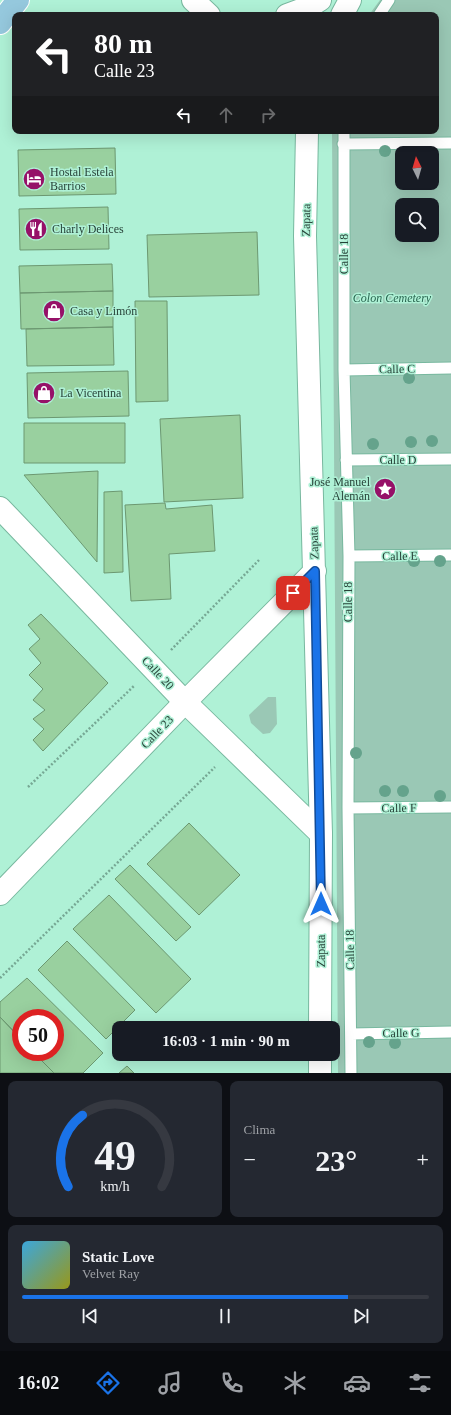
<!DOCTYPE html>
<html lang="es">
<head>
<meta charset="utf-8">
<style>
  :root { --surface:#171b24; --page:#242831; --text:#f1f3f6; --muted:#9ea1a6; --line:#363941; --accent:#1a73e8 }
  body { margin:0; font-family:Georgia,serif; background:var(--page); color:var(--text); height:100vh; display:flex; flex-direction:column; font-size:15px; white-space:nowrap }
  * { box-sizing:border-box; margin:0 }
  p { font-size:13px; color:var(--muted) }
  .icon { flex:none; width:22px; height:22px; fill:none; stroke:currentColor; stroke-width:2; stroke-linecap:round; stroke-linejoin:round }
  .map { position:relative; height:1073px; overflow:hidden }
  .drawer { display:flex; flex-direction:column; gap:8px; padding:8px; background:#0d0f14; flex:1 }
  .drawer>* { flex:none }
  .guide { position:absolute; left:12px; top:12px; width:427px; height:122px; border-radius:8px; box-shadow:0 4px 16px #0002; background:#202124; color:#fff; overflow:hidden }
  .needle { width:26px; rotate:355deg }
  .tools { position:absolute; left:395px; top:146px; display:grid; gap:8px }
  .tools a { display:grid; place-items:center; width:44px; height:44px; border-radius:8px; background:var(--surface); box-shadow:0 4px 16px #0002; font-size:20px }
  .speed { position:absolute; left:12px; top:1009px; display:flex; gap:8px; font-size:20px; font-weight:700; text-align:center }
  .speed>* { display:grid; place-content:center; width:52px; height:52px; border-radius:50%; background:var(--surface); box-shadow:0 4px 16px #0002; line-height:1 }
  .speed .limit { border:6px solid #d22; background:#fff; color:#111 }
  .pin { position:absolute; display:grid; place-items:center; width:34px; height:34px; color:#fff; margin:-17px; border-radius:8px; box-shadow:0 2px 6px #0006 }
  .me { position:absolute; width:44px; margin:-22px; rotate:0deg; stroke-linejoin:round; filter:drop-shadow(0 0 3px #0008) }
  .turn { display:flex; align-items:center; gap:14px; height:84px; padding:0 16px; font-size:18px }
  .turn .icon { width:52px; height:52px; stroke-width:2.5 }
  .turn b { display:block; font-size:28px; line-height:34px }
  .lanes { display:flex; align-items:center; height:38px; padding:0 16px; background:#0003; justify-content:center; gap:20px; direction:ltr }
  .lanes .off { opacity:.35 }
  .big { font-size:30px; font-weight:700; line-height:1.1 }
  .drawer .widget { flex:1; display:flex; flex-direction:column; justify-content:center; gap:6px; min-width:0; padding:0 14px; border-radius:8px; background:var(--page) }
  .drawer .dial { align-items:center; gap:0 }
  .dial svg { height:104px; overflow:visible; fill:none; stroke:var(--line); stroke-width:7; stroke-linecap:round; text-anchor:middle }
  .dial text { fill:var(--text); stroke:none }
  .song { display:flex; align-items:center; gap:12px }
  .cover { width:48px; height:48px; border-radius:6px; background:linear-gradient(135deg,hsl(200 70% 55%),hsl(60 70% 35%)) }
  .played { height:4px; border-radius:2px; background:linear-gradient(90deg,var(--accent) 80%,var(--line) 80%) }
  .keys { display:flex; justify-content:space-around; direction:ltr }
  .heat { display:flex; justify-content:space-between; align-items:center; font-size:22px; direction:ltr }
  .drawer .tiles { flex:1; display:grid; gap:8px; grid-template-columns:1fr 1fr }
  .widget:last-child { grid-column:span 2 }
  .trip { position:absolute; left:112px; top:1021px; width:228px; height:40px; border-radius:8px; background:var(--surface); box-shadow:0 4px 16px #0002; font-weight:700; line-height:40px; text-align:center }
  .dock { display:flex; height:64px; justify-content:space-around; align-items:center; background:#090b0e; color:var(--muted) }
  .dock .icon { width:28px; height:28px }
  .dock .selected { color:var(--accent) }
  .dock b { font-size:18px; color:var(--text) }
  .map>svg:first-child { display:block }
</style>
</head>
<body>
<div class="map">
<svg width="451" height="1073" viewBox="0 0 451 1073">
  <rect width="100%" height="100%" fill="#aff1d6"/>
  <path fill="#9ac8b5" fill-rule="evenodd" d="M380,0H451V1073H338L332,131H436V15H369ZM402,153H432V183H402ZM402,205H432V235H402Z
    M268,697H276L277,724L270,733L263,734L251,723L249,715Z"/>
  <path fill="#99d09f" stroke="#6c9871" d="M115,148L116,194L19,196L18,150Z
    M108,207L109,249L20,250L19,209Z
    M257,232L259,295L149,297L147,235Z
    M112,264L113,291L20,293L19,266Z
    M113,291V327L21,329L20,293Z
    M135,301H167L168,401L136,402Z
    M113,327L114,365L27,366L26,329Z
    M128,371L129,416L28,418L27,373Z
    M240,415L243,498L164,502L160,419Z
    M24,423H125V463H24Z
    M98,471L97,562L24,475Z
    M122,491L123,572L104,573V492Z
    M165,503L166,509L212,505L215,551L169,554L171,599L131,601L125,505Z
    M41,614L108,683L43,751L33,740L44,729L33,719L45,710L33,700L43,689L29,675L41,663L29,649L40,639L28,625Z
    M189,823L240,875L199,915L147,864Z
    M130,865L191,927L176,941L115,879Z
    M109,895L191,979L156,1013L73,929Z
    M67,941L135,1010L106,1039L38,970Z
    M27,978L103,1053L83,1073H54L33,1052H55V1018H21V1039L0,1017V1002Z
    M0,1017L21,1039V1052H33L54,1073H0Z
    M127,1066L134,1073H119Z"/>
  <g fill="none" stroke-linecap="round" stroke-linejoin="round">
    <g stroke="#78b89f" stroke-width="13">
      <path id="service" d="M379,15L389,0
        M344,131V370L349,556L348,808L351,1073
        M343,144L451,143
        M344,370L451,368
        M346,460L451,459
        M349,556L451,555
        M348,808L451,807
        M351,1034L451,1032"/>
    </g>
    <g stroke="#78b89f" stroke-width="24">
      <path id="minor" d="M193,0L209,15
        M287,15L309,7L320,0
        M0,508L185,702L321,834"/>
    </g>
    <g stroke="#78b89f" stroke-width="24">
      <path id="secondary" d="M342,15L350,0
        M307,131L305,236L321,834L320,1028
        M0,894L185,702L315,571
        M320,1073V1054"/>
    </g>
    <g stroke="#fff" stroke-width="24">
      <path id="primary" d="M0,23L18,0"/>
    </g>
    <path stroke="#76a894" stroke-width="2.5" stroke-dasharray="2 2" stroke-linecap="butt" d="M171,650L259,560
      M28,787L135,685
      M0,978L215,767"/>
    <use href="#service" stroke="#fff" stroke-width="11"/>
    <use href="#minor" stroke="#fff" stroke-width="22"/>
    <use href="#secondary" stroke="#fff" stroke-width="22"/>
    <use href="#primary" stroke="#95c8dd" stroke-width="22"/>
  </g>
  <g fill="#65a38c">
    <circle cx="385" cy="151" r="6"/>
    <circle cx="409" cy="378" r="6"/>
    <circle cx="432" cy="441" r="6"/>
    <circle cx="411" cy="442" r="6"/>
    <circle cx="373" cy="444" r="6"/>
    <circle cx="414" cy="561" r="6"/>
    <circle cx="440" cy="561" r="6"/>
    <circle cx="356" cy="753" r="6"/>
    <circle cx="385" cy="791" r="6"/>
    <circle cx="403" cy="791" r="6"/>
    <circle cx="440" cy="796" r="6"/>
    <circle cx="369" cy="1042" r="6"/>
    <circle cx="395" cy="1043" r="6"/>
  </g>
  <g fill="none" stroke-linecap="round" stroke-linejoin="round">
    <g stroke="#114b97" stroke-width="10">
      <path id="route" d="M293,593L315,571L321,904"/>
    </g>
    <use href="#route" stroke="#1a73e8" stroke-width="7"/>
  </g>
  <defs>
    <g id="hotel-disc" transform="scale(1.15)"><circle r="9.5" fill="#961168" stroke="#aff1d6"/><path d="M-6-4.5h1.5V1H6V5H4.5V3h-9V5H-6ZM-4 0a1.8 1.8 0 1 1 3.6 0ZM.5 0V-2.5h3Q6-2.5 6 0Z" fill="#fff"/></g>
    <g id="restaurant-disc" transform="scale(1.15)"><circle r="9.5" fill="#961168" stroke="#aff1d6"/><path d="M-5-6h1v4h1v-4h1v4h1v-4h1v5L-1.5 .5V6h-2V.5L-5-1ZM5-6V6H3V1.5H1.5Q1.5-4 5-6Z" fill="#fff"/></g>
    <g id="shop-disc" transform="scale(1.15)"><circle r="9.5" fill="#961168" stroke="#aff1d6"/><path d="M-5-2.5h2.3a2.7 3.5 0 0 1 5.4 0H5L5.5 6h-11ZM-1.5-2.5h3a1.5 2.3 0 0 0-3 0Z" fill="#fff"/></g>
    <g id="sight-disc" transform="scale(1.15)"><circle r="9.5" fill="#961168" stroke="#aff1d6"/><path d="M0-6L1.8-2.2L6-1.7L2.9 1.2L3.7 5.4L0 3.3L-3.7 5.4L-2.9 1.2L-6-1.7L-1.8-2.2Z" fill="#fff"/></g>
  </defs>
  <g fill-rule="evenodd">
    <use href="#hotel-disc" x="34" y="179"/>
    <use href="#restaurant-disc" x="36" y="229"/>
    <use href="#shop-disc" x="54" y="311"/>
    <use href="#shop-disc" x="44" y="393"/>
    <use href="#sight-disc" x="385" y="489"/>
  </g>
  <g text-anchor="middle" stroke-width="3" stroke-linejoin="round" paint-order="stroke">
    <g font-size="12" fill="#274238" stroke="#aff1d6" text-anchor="start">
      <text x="50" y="176">Hostal Estela<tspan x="50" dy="14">Barrios</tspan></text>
      <text x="52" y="233">Charly Delices</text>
      <text x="70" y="315">Casa y Limón</text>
      <text x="60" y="397">La Vicentina</text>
      <text x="370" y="486" text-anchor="end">José Manuel<tspan x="370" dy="14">Alemán</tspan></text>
    </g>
    <g font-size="12" fill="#274238" stroke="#aff1d6">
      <text transform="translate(306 220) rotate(-89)" y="4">Zapata</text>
      <text transform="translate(344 254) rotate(-90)" y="4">Calle 18</text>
      <text transform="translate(397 369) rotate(-1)" y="4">Calle C</text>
      <text x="398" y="464">Calle D</text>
      <text transform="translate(314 543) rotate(-92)" y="4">Zapata</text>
      <text transform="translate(400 556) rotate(-1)" y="4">Calle E</text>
      <text transform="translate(348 602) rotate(-90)" y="4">Calle 18</text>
      <text transform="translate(158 673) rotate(47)" y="4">Calle 20</text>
      <text transform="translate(157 732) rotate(-46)" y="4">Calle 23</text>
      <text transform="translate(399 808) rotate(-1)" y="4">Calle F</text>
      <text transform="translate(350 950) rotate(-91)" y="4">Calle 18</text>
      <text transform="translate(321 951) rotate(-90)" y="4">Zapata</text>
      <text transform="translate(401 1033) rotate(-1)" y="4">Calle G</text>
    </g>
    <g font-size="12" font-style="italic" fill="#28644f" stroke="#aff1d6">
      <text x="392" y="302">Colon Cemetery</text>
    </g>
  </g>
</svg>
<div class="tools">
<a><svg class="needle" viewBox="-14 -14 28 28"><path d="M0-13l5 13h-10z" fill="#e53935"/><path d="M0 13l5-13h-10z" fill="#9ea1a6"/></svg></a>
<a><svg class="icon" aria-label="search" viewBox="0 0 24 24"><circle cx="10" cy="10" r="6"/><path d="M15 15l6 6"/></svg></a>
</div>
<div class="speed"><div class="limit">50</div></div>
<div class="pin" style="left:293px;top:593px;background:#d93025"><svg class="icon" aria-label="arrive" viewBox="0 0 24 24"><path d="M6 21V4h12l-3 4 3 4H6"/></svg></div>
<svg class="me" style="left:321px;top:904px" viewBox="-20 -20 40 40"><path d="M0-17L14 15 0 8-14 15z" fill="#1a73e8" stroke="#fff" stroke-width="4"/></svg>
<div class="trip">16:03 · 1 min · 90 m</div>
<div class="guide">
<div class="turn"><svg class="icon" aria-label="left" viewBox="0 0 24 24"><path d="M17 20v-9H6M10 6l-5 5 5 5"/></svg><div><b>80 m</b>Calle 23</div></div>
<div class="lanes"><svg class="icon" aria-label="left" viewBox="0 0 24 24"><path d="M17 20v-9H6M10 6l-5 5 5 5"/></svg><svg class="icon off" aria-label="ahead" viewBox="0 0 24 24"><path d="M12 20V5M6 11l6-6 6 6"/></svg><svg class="icon off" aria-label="right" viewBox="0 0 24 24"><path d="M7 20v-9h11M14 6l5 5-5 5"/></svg></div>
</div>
</div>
<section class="drawer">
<div class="tiles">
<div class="widget dial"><svg viewBox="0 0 100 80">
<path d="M14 69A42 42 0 1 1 86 69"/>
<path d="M14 69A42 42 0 0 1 25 14" stroke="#1a73e8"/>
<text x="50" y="56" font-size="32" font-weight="700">49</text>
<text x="50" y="72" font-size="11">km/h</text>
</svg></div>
<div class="widget"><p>Clima</p>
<div class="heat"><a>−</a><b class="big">23°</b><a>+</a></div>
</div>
<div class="widget">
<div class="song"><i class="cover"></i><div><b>Static Love</b><p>Velvet Ray</p></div></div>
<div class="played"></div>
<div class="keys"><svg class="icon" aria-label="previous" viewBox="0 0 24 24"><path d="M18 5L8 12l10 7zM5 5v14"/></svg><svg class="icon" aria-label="pause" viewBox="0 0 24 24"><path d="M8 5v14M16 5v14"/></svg><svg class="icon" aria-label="next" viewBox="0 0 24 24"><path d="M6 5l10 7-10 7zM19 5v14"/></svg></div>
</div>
</div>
</section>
<nav class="dock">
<b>16:02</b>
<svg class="icon selected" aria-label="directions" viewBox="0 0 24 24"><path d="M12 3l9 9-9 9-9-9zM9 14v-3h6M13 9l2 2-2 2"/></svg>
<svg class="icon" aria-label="music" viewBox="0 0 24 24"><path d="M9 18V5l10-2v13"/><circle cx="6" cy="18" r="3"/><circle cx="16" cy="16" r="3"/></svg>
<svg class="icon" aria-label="phone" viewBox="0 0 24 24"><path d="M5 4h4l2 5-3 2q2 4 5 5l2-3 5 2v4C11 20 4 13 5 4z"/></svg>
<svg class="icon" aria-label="climate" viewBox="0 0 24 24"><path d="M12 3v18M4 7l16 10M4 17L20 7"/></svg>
<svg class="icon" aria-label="car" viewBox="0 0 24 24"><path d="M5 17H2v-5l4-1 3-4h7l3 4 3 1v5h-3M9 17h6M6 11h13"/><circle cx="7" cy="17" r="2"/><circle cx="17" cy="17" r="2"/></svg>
<svg class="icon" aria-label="filters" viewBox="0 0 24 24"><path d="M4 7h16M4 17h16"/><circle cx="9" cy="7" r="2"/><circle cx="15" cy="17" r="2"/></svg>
</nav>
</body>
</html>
